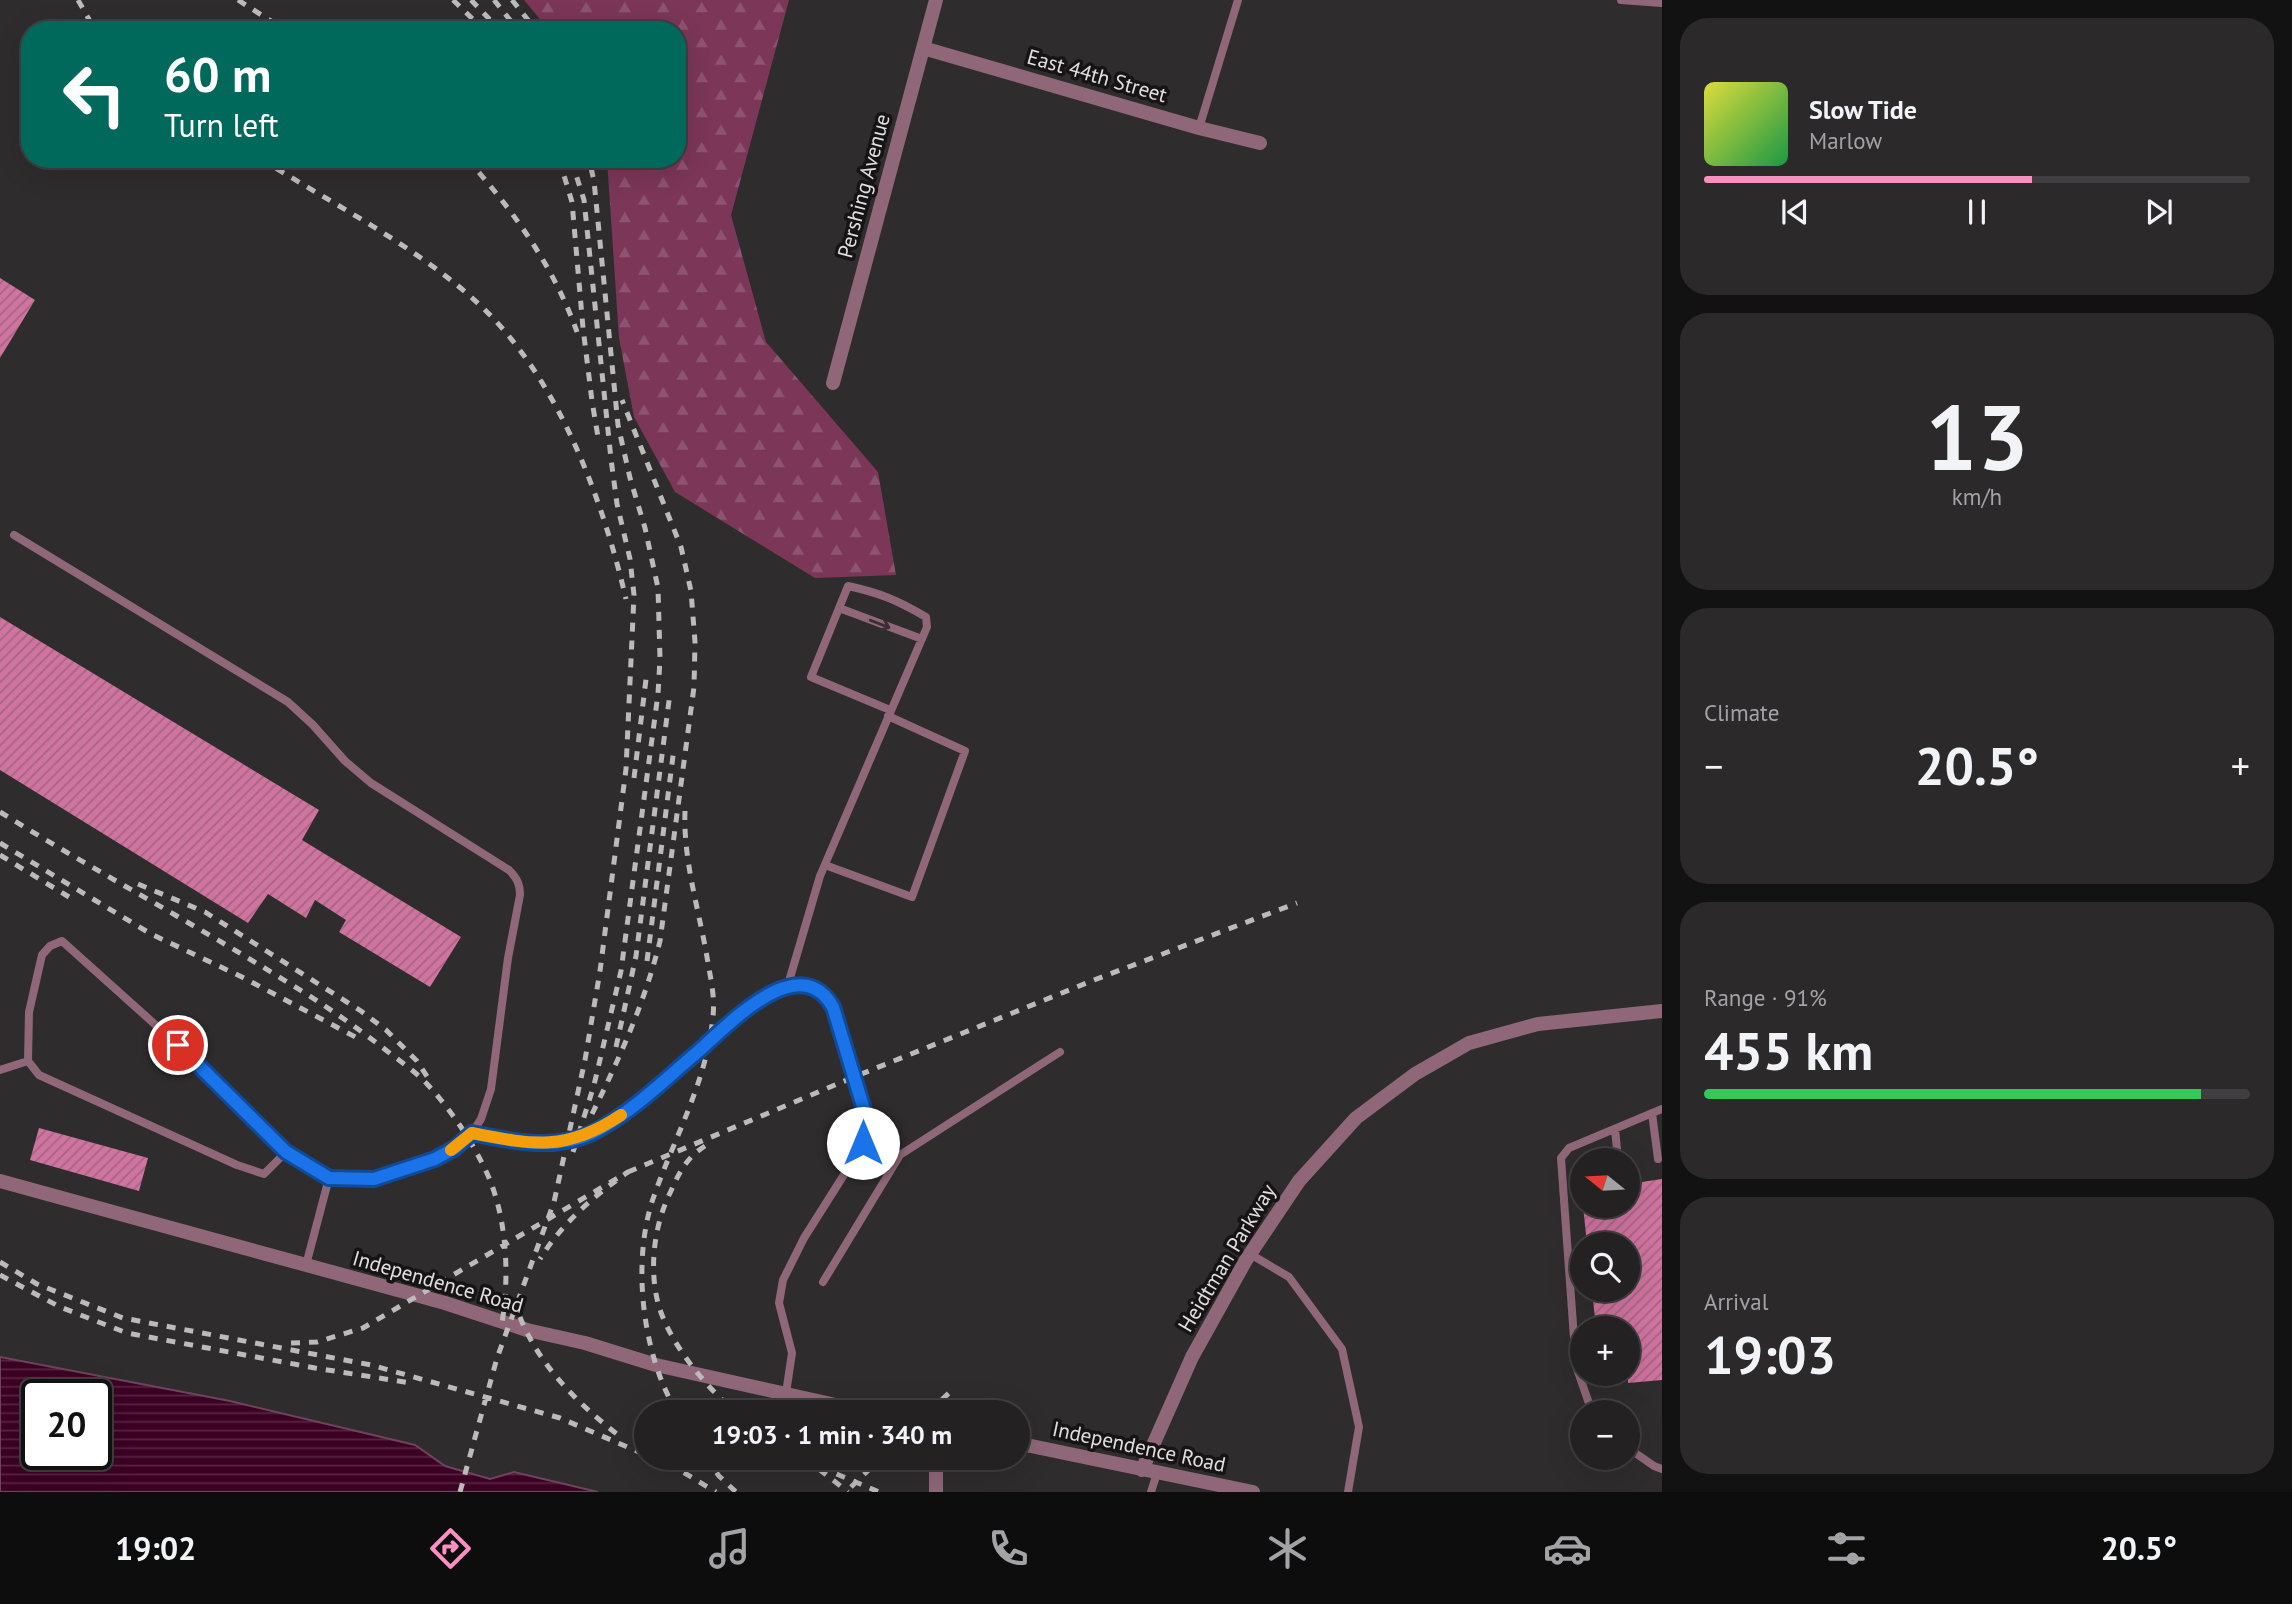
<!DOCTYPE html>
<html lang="en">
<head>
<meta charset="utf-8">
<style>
  :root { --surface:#232122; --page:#2b292a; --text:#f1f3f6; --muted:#a3a3a5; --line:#403e40; --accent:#fc8fc2 }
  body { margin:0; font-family:"PT Sans",sans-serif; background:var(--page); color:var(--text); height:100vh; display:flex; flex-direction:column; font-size:26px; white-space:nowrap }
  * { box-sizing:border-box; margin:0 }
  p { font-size:23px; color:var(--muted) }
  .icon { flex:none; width:38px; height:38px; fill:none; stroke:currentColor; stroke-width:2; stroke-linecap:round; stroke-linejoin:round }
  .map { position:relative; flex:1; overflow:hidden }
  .sheet { display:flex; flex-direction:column; gap:18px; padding:18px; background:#131213; width:630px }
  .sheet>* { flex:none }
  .hud { position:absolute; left:21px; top:21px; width:665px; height:147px; border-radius:28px; box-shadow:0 7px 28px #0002,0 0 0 2px var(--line); background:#00695c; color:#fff; overflow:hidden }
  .needle { width:46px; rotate:288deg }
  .tools { position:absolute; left:1570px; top:1148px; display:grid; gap:14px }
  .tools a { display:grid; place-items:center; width:70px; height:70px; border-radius:50%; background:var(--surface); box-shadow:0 7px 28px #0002,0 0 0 2px var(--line); font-size:35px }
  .speed { position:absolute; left:21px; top:1379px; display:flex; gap:14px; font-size:35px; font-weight:700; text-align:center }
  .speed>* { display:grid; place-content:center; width:91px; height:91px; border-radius:50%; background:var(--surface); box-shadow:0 7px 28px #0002,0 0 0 2px var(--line); line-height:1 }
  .speed .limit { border:4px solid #111; border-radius:10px; background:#fff; color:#111 }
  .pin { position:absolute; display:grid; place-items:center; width:60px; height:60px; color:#fff; margin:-30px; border:4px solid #fff; border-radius:50%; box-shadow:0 2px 7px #0007 }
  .me { position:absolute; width:77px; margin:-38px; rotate:0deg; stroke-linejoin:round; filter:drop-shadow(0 0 5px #0008) }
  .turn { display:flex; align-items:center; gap:24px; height:147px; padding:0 28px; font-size:32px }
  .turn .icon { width:91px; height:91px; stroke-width:2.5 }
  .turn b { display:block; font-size:49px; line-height:60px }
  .big { font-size:52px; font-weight:700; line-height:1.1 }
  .sheet .tile { flex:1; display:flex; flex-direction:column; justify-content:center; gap:10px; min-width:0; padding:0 24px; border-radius:28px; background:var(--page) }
  .sheet .dial { align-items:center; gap:0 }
  .dial b { font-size:91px; line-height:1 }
  .song { display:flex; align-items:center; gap:21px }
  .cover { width:84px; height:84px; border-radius:10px; background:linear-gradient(135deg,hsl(60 70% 55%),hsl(140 70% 35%)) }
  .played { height:7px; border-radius:4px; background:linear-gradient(90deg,var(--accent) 60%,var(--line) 60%) }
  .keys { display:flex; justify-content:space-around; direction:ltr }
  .heat { display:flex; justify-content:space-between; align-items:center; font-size:38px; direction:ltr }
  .charge { height:10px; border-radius:5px; background:linear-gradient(90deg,#34c759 91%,var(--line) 0) }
  .trip { position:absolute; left:634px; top:1400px; width:396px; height:70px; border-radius:35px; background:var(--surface); box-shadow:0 7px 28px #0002,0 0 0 2px var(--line); font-weight:700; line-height:70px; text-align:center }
  .menu { display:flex; height:112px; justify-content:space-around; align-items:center; background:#0e0d0e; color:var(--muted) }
  .menu .icon { width:49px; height:49px }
  .menu .on { color:var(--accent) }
  .menu b { font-size:32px; color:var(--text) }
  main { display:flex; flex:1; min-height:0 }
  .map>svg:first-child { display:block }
</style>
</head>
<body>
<main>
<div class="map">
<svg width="1662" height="1492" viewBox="0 0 1662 1492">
  <defs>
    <pattern id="forest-firs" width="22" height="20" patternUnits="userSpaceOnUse" patternTransform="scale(1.75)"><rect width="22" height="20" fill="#7b3658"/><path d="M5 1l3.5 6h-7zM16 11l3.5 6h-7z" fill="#8d5370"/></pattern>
    <pattern id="water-rules" width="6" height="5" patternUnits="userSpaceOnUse" patternTransform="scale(1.75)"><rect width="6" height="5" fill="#3c0023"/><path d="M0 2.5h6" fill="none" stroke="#582543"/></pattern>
    <pattern id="building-hatch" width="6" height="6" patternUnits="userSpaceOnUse" patternTransform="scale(1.75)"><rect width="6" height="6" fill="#cf739f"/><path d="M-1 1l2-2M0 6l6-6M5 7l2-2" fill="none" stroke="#a56583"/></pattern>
  </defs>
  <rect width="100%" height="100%" fill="#2f2c2d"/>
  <path fill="url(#forest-firs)" d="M524,0H789L731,215L766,342L878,472L896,575L815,578L675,492L634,417L619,338L607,159H677V30H549Z"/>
  <path fill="url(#water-rules)" stroke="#6e435c" stroke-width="2" fill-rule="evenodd" d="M0,1357L230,1401L415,1445L445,1466L490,1479L514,1472L598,1492H0ZM37,1395H96V1454H37Z"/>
  <path fill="url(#building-hatch)" d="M0,278L35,300L0,358Z
    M0,617L319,810L302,840L461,937L430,987L339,932L346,920L315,900L306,918L268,894L248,923L0,770Z
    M39,1128L148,1158L139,1191L30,1160Z
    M1662,1179V1380L1628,1383V1328H1596L1592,1290H1628V1244H1587L1583,1206H1628V1184Z"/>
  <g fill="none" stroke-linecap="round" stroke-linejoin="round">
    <path stroke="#8f6778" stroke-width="8" d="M1621,0L1662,3
      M1199,128L1238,0
      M14,535L288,702L313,725L345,761L371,783L509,870C517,878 520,884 520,895L508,958L491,1089L481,1119L472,1133L455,1148L435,1159L374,1179L329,1178L306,1265
      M839,608L922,639
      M825,865L912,897L965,751L888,716
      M787,988L820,876L927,627L926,617C897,600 880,593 848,586L811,677L890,710
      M0,1070L28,1061
      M1652,1113L1658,1159
      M1615,1129L1618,1160
      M472,1133C504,1139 535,1147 568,1141C600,1135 627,1111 651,1091C687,1061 720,1027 758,1000C785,985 815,976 833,1007L865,1113V1134L859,1151L804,1238L783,1280L779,1303L792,1353L786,1393
      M286,1152L264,1174L237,1165L39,1075L28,1061L29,1012L42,955L50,946L62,941L159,1028L286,1152L329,1178
      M848,1169L900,1155L1060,1052
      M1250,1254L1289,1277L1342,1349L1359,1427L1348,1492
      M823,1282L900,1155
      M1592,1412L1576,1366L1561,1158L1569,1148L1662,1109
      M1628,1448L1654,1466L1662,1469
      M1151,1492L1157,1473"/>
    <path stroke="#8f6778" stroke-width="14" d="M923,48L1199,128L1260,143
      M833,383L936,0
      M0,1181L445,1303L527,1330L585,1343L656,1365L867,1412
      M1017,1443L1253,1492
      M1142,1470L1192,1357L1246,1260L1299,1181L1356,1118L1415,1074L1469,1043L1538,1024L1662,1011
      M936,1492V1458"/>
    <path stroke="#bcbabb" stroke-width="5" stroke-dasharray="9 9" stroke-linecap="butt" d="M78,0L95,30
      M238,0L285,30
      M453,0L484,30
      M471,0L500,30
      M494,0L518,30
      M512,0L536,30
      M261,159C333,204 421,249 482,307C559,381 602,497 626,599
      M467,159C513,210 554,267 577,332
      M559,159L572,202L583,328L592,401L599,443
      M634,778L647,671
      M0,812C95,871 193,923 287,982C322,1003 355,1026 387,1051C401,1062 416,1072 428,1085C449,1108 468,1135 482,1163C507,1210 510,1272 502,1323
      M0,843L151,934L242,977L361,1040
      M0,855L69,897
      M138,884L205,912L361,1011L386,1030L417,1061L428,1078
      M647,961L674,748
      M616,1047L636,956L670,693
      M592,1114C620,1057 645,1002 660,941L694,687L695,642L691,591L681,547L622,400
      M705,1146C686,1158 679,1173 670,1193C654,1226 649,1268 658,1303C668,1341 706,1388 736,1412
      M573,1152L594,1085L621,971L658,694L660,659L658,588L645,528L630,478L618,425L594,181L589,159
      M628,1172L854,1077L1094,980L1297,903
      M0,1262L37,1284L123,1318L371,1365L560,1418L646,1455
      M0,1275L60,1307L127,1333L315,1368L411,1383
      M514,1300C531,1358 575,1402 622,1438
      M291,1343L317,1342L363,1328L628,1172C594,1196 562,1223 540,1259
      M677,1412C642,1355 631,1260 654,1196C675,1136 707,1081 713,1016C715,998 711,980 708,963C700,913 683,862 685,811
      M929,1412L951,1391
      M651,1458L678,1469L716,1492
      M706,1458L719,1476L736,1492
      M805,1458L848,1492
      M820,1467L879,1492
      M851,1487L881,1458
      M460,1492L497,1358L554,1202L585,1060L600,971L626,769L634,595L630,559L617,504L611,459L584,200L571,159"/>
  </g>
  <defs><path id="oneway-shaft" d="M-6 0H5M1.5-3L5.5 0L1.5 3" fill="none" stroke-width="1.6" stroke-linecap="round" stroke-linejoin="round" transform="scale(1.75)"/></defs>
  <use stroke="#3a2d33" href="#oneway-shaft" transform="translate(880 624) rotate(21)"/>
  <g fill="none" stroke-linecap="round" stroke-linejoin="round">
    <g stroke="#114b97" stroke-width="18">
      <path id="route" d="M178,1045L286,1152L329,1178L374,1179L435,1159L455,1148L472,1133C511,1141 554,1151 592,1133C630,1114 662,1082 694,1055C724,1030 798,946 833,1007L865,1113L866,1125L863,1143"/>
    </g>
    <use href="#route" stroke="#1a73e8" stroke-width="12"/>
    <path stroke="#f59e0b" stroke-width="12" d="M451,1150L472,1133C533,1145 566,1152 621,1115"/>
  </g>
  <g text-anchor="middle" stroke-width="7" stroke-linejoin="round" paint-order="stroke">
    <g font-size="21" fill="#e1dfe0" stroke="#161415">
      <text transform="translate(1097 76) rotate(16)" y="7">East 44th Street</text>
      <text transform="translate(864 186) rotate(-75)" y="7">Pershing Avenue</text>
      <text transform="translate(1227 1258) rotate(-59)" y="7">Heidtman Parkway</text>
      <text transform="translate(438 1282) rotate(16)" y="7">Independence Road</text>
      <text transform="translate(1139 1447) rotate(12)" y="7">Independence Road</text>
    </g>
  </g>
</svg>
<div class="tools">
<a><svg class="needle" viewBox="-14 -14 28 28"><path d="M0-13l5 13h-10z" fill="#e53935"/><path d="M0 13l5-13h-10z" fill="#a3a3a5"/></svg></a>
<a><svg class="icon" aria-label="search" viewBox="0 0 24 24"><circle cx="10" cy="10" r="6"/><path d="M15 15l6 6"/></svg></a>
<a>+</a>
<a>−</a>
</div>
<div class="speed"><div class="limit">20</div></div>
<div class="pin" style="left:178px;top:1045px;background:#d93025"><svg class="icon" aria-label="arrive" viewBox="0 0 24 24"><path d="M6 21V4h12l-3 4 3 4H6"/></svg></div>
<svg class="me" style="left:863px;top:1143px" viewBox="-20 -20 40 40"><circle r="19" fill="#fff"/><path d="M0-13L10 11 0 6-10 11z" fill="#1a73e8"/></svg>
<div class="trip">19:03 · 1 min · 340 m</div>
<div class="hud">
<div class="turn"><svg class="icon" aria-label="left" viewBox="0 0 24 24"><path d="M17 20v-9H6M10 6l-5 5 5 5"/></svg><div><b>60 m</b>Turn left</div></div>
</div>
</div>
<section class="sheet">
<div class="tile">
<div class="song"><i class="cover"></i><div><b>Slow Tide</b><p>Marlow</p></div></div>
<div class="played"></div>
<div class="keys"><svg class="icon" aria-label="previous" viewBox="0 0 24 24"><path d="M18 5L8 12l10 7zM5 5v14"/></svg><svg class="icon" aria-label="pause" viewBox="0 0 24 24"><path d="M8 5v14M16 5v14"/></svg><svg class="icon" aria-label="next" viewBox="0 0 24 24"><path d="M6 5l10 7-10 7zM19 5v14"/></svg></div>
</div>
<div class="tile dial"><b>13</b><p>km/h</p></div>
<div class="tile"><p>Climate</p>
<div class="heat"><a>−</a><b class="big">20.5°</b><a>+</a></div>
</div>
<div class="tile"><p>Range · 91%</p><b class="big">455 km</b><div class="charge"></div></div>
<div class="tile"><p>Arrival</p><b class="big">19:03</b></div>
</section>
</main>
<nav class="menu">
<b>19:02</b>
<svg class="icon on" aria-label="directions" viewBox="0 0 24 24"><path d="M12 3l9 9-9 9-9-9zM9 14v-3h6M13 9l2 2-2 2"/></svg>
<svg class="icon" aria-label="music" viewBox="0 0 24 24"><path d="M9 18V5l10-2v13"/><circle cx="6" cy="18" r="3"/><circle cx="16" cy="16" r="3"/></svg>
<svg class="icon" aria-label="phone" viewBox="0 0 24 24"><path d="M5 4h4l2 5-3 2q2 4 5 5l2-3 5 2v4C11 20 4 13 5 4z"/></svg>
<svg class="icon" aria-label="climate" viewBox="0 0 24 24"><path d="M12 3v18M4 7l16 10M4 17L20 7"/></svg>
<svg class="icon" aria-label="car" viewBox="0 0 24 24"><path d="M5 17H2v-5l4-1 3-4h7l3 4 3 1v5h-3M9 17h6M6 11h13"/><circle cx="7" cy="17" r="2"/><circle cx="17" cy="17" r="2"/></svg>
<svg class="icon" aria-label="filters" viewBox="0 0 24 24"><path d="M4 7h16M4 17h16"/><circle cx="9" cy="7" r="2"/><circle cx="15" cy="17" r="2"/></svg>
<b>20.5°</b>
</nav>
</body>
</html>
